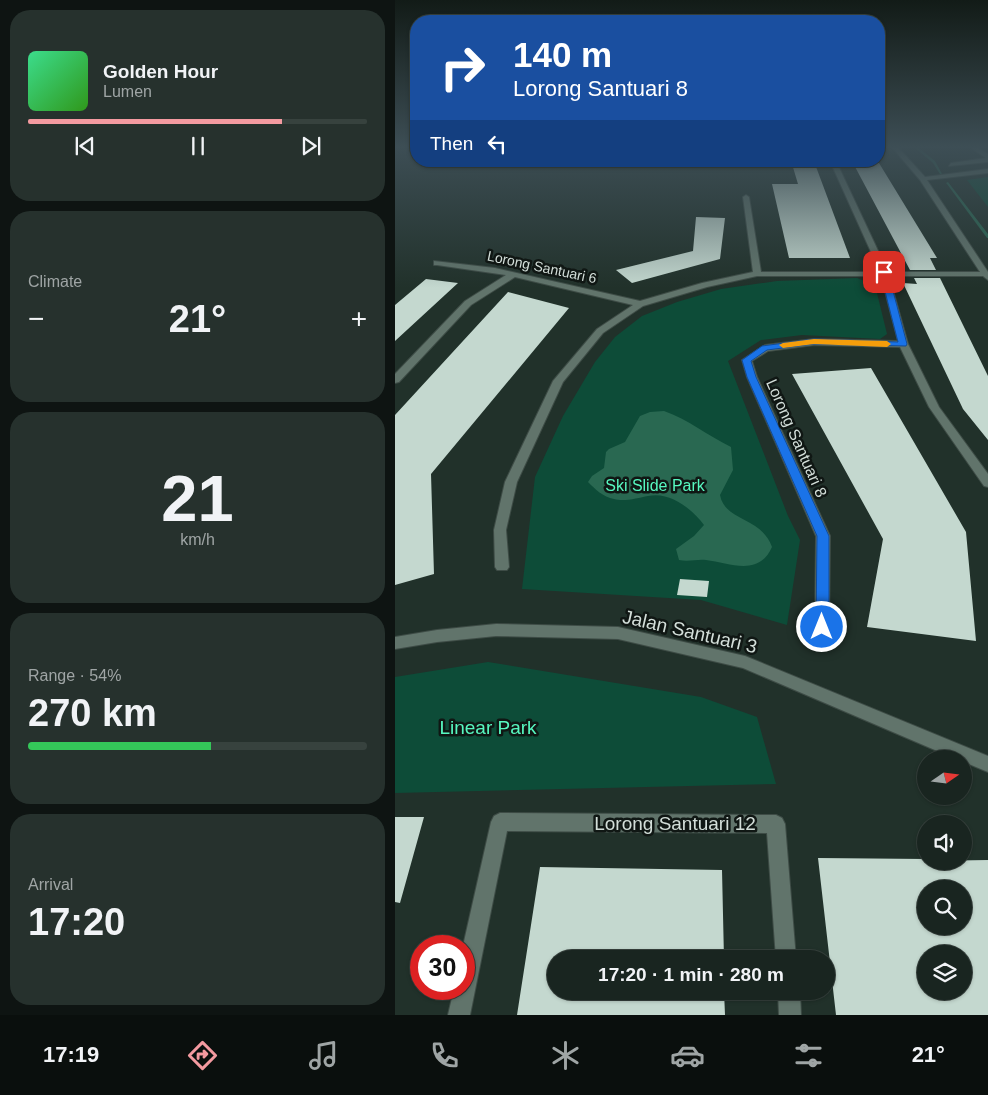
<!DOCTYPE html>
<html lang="en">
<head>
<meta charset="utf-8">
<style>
  :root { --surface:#192520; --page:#26312d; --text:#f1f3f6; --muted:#9fa5a5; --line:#37423e; --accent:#f49aa0 }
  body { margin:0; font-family:Helvetica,sans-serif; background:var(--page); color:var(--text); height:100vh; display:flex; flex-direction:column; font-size:19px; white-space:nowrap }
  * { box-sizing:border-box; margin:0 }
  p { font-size:16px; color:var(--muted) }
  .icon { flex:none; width:28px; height:28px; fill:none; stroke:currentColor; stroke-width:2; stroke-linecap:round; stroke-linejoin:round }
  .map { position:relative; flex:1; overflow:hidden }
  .panel { display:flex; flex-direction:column; gap:10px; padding:10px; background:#0e1412; width:395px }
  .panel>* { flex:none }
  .top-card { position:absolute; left:15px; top:15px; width:475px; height:152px; border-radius:20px; box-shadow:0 1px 4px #0004,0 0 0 1px var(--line); background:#1a4fa0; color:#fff; overflow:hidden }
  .needle { width:32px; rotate:76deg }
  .buttons { position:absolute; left:522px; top:750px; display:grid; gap:10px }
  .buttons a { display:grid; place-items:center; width:55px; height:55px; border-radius:50%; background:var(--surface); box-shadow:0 1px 4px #0004,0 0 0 1px var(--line); font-size:25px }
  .speed { position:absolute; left:15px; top:935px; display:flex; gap:10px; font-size:25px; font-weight:700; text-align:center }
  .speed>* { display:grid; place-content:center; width:65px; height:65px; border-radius:50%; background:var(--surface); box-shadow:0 1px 4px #0004,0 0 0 1px var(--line); line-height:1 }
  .speed .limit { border:8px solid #d22; background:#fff; color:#111 }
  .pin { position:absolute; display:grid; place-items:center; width:42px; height:42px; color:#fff; margin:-21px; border-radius:10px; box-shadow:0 2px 8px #0006 }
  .me { position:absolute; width:55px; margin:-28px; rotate:0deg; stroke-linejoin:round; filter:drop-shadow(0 0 4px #0008) }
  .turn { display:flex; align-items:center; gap:18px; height:105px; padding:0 20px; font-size:22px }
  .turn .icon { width:65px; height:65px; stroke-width:2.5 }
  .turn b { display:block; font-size:35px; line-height:42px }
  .then { display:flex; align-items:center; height:48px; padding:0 20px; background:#0003; gap:10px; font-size:19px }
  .big { font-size:38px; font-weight:600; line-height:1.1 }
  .panel .widget { flex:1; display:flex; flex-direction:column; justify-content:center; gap:8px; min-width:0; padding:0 18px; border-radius:20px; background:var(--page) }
  .panel .dial { align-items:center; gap:0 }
  .dial b { font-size:65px; line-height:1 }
  .song { display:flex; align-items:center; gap:15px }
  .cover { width:60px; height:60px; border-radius:8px; background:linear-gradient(135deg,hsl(150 70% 55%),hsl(110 70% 35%)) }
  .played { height:5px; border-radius:2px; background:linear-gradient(90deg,var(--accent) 75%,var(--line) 75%) }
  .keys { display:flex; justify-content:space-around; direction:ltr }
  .heat { display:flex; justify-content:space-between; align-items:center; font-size:28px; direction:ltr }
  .charge { height:8px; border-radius:4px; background:linear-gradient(90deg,#34c759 54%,var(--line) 0) }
  .trip { position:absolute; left:152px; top:950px; width:288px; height:50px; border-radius:25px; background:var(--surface); box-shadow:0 1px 4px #0004,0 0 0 1px var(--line); font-weight:600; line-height:50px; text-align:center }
  .dock { display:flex; height:80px; justify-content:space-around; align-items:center; background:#0a0f0d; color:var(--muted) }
  .dock .icon { width:35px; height:35px }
  .dock .active { color:var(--accent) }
  .dock b { font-size:22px; color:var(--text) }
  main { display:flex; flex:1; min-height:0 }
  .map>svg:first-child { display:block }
</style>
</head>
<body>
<main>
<section class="panel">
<div class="widget">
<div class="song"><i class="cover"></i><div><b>Golden Hour</b><p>Lumen</p></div></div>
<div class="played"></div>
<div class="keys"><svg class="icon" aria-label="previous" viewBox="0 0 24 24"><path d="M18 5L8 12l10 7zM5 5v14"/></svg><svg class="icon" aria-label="pause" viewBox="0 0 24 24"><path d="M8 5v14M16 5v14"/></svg><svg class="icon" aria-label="next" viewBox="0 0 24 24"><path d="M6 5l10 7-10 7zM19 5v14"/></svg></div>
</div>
<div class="widget"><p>Climate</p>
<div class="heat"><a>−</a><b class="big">21°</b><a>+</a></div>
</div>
<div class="widget dial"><b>21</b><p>km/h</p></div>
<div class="widget"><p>Range · 54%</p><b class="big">270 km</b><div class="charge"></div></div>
<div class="widget"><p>Arrival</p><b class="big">17:20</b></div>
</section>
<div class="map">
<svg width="593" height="1015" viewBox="0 0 593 1015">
  <rect width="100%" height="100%" fill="#21312a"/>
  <path fill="#0d4c38" d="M593,177V207L572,180Z
    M462,278L480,285L492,334L485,339L407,335L366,340L333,361L393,516L405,540L392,625L306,600L127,589L140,477L168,416L200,362L220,337L247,316L282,302L326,289L382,281Z
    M93,662L306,697L362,717L381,784L0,793V677Z"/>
  <path fill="#296851" d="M269,411C293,419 313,436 336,447L338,470L325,495C330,522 366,516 377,547C364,577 335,563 311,560C302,559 294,562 284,560L281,549L299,536L309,525C297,509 275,491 253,496C243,498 229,502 219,499C208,497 200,489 193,482L197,476L209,468L211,452L214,449L230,442L245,416L255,412Z"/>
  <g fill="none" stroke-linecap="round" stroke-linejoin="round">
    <path fill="#296851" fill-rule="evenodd" d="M518,146H521L540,161L547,174H545L538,163Z
      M553,182L593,234V238H592L552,184L551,183Z"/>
  </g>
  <path fill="#c4d8cf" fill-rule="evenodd" d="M458,163H484L542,258H535L541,270H515Z
    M397,164H420L455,258H394L377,184H403Z
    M301,217L330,218L325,259L237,283L221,270L298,251Z
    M519,278H545L593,376V440L568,409L508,283L522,284Z
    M31,279L63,283L0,341V305Z
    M113,292L174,308L36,474L39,574L0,585V415Z
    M476,368L571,532L581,641L472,627L488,539L397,374Z
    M285,579L314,581L312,597L282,595Z
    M0,817H29L5,903L0,902Z
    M423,858L531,859V861L593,860V1015H441ZM531,889H569V926H531ZM531,954H569V991H531Z
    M145,867L327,870L329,959H161V991H329L330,1015H122Z"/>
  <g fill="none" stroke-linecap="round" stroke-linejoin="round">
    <g stroke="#3e4c46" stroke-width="2">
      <path id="street" d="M496,146H502L530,177L593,169V173L532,180L593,272V280L588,276H494L513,344L544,407L593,474V487L589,486L534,407L505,347L419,345L373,351L357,361L362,377L435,536L434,627L432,631L427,633L422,631L420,627L421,536L352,377L347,360L370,345L419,339L503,341L486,276H362L312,287L248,306L208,333L168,382L122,482L111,530L114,567L112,570H102L100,567L99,530L110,482L158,381L202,329L238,305L120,277L76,305L4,382L0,383V374L70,301L111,275L42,265H39V261L100,268L245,301L307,283L358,272L348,197L351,195L354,197L366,272H485L435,161H441L493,272H585L525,180Z
        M573,146H580L593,154V162L554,166L556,163L591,158Z
        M101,624L223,627L350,656L593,756V772L569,762V759H561L348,668L223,639L101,636L42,642L0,649V637L42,630Z
        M105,813L381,815L387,818L390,824L401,959H381L372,833L112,831L75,1015H53L59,989H69L68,946L96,822L99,816Z
        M383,991H405L406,1015H384Z"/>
    </g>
    <use href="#street" fill="#61746b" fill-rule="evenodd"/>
  </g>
  <linearGradient id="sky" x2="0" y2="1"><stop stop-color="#121b17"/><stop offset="0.51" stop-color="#3d4e55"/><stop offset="1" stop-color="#3d4e55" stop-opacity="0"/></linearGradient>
  <rect width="593" height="288" fill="url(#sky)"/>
  <path fill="#1a73e8" stroke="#114b97" d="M489,270L493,272L512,344L511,346L419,344L372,350L356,361L361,377L434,536V627L432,631L427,632L423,631L421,627L422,536L352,377L347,360L367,346L419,339L503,342L485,272Z"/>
  <path fill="#f59e0b" d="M419,339L492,341L496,344L492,347L419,344L388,348L384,345L388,343Z"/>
  <g text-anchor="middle" stroke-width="5" stroke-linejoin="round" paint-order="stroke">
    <g font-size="14" fill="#d3ded9" stroke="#101714">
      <text transform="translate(147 267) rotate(12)" y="5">Lorong Santuari 6</text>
    </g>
    <g font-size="16" fill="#d3ded9" stroke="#101714">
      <text transform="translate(402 438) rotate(66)" y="6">Lorong Santuari 8</text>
    </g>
    <g font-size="16" fill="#57f8c0" stroke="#101714">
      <text x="260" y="491">Ski Slide Park</text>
    </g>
    <g font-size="19" fill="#d3ded9" stroke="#101714">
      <text transform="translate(295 631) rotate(13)" y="7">Jalan Santuari 3</text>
      <text x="280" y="830">Lorong Santuari 12</text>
    </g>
    <g font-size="19" fill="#57f8c0" stroke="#101714">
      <text x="93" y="734">Linear Park</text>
    </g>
  </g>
</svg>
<div class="buttons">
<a><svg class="needle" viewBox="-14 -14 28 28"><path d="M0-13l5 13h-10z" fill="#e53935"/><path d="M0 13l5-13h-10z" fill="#9fa5a5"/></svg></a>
<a><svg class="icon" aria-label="sound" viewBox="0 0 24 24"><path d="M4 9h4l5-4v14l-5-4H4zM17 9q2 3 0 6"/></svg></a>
<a><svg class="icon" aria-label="search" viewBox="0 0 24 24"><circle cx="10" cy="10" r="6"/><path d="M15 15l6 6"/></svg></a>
<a><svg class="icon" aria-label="layers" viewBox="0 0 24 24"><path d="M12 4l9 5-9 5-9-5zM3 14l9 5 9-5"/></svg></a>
</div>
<div class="speed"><div class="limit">30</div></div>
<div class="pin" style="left:489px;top:272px;background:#d93025"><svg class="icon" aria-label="arrive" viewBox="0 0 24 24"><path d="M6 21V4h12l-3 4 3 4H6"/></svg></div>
<svg class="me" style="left:427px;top:627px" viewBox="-20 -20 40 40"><circle r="17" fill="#1a73e8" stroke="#fff" stroke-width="3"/><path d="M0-11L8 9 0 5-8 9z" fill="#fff"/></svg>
<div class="trip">17:20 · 1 min · 280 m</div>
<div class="top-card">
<div class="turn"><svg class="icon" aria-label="right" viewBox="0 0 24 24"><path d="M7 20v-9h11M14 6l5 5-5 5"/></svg><div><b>140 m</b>Lorong Santuari 8</div></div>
<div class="then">Then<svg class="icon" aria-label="left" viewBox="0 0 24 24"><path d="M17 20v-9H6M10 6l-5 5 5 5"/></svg></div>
</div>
</div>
</main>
<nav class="dock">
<b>17:19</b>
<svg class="icon active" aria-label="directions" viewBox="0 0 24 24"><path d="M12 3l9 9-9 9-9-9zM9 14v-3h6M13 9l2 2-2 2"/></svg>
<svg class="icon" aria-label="music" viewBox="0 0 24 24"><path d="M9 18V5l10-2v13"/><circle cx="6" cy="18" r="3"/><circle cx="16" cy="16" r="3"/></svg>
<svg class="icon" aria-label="phone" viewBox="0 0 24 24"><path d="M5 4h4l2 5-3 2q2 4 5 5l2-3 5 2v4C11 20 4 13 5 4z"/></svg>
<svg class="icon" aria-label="climate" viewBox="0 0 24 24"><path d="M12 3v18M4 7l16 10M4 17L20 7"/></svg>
<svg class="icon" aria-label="car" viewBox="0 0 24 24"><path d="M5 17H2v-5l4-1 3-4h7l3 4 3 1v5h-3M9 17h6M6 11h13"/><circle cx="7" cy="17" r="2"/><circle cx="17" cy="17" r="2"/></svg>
<svg class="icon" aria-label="filters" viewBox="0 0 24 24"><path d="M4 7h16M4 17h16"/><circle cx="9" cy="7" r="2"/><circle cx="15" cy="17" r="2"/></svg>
<b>21°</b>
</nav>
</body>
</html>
